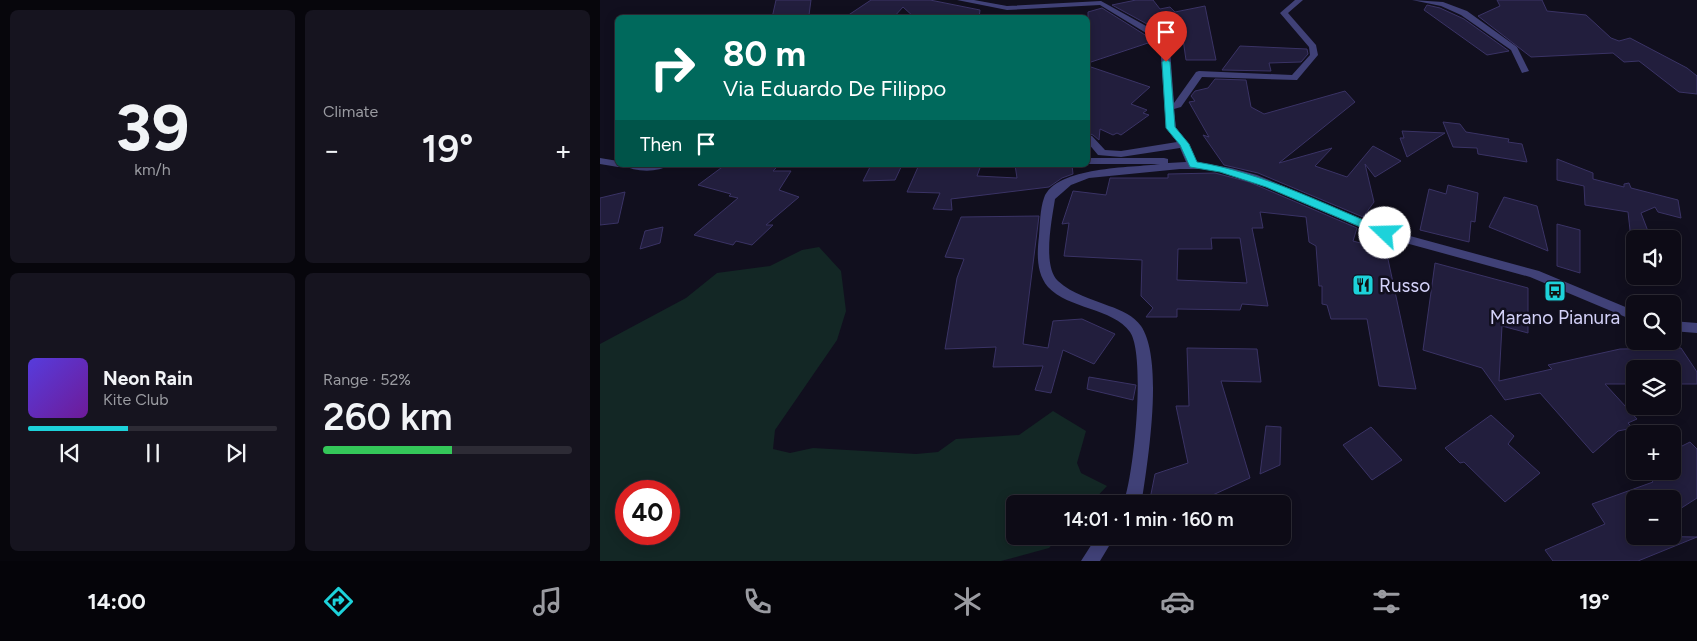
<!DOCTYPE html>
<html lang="en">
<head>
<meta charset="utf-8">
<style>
  :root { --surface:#0d0b16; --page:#16141f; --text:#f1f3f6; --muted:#9a9ba1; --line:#2d2b35; --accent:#1dd2da }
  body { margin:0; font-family:Figtree,sans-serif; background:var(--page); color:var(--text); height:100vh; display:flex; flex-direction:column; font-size:19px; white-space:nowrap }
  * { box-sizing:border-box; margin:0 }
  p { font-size:16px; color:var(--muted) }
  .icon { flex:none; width:28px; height:28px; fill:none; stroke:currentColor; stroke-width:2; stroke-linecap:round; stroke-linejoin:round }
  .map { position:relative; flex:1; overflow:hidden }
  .drawer { display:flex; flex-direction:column; gap:10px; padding:10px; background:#07060c; width:600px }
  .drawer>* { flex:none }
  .guide { position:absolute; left:15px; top:15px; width:475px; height:152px; border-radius:8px; box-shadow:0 2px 12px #0003,0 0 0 1px var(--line); background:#00695c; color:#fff; overflow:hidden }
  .controls { position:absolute; left:1026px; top:230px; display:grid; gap:10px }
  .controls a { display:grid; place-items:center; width:55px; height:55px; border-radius:8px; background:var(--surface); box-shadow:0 2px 12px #0003,0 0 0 1px var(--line); font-size:25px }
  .speed { position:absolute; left:15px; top:480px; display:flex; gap:10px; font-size:25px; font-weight:700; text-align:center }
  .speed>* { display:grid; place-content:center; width:65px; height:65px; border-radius:50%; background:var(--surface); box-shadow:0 2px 12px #0003,0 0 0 1px var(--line); line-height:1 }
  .speed .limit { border:8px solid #d22; background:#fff; color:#111 }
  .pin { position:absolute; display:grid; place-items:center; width:42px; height:42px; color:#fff; margin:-51px -21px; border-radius:50% 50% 50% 0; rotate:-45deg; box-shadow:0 0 5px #0007 }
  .pin .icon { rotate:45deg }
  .me { position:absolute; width:55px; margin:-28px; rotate:291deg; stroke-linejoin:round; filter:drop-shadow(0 0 4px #0008) }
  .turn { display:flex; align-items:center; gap:18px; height:105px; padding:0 25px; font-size:22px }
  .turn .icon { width:65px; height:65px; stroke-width:2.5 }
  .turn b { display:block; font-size:35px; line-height:42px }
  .then { display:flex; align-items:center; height:48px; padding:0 25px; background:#0003; gap:10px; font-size:19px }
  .big { font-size:38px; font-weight:600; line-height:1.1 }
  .drawer .tile { flex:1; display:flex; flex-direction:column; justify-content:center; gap:8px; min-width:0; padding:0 18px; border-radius:8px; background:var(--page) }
  .drawer .dial { align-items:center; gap:0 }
  .dial b { font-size:65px; line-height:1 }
  .song { display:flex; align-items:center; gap:15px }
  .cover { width:60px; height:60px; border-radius:8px; background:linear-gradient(135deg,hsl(250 70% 55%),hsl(280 70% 35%)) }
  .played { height:5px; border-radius:2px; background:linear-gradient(90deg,var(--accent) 40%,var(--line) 40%) }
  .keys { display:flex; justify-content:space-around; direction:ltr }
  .heat { display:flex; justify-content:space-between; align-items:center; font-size:28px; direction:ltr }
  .charge { height:8px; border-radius:4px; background:linear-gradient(90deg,#34c759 52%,var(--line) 0) }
  .drawer .tiles { flex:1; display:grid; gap:10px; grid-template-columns:repeat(2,1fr) }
  .trip { position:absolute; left:406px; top:495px; width:285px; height:50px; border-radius:8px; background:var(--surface); box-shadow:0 2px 12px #0003,0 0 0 1px var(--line); font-weight:600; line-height:50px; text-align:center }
  .tabs { display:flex; height:80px; justify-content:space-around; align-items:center; background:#050409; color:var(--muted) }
  .tabs .icon { width:35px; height:35px }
  .tabs .selected { color:var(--accent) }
  .tabs b { font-size:22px; color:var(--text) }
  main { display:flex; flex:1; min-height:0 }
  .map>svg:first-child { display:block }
</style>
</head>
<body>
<main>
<section class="drawer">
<div class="tiles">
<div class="tile dial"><b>39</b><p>km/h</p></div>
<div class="tile"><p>Climate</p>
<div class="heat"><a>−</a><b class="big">19°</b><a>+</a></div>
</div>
<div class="tile">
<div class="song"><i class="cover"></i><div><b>Neon Rain</b><p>Kite Club</p></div></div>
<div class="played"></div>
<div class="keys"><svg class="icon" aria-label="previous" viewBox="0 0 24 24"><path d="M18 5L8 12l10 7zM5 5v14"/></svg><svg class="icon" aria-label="pause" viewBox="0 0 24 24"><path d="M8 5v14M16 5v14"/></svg><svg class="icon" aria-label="next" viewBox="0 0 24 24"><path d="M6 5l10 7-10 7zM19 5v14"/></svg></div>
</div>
<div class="tile"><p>Range · 52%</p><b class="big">260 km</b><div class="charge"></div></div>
</div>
</section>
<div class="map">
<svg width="1097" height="561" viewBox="0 0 1097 561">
  <rect width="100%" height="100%" fill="#110f1e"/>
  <path fill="#132725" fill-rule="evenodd" d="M219,247L241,271L246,311L237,340L175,430L173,449L190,453L213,448L316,454L338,452L356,439L419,435L453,411L486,431L477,463L481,473L507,486L490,504H415V536H460L449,548L401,561H0V344L86,298L117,273L170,266L202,250ZM26,491H69V534H26Z"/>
  <path fill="#221e3d" stroke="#3a3365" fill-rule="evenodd" d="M176,0H211L209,15L172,18Z
    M271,0H330L380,10L379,18H315L303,7L293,18H244Z
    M536,0H553L560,9L570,7L575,12L605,6L616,60H586L582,32L566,37L558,30L512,5Z
    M897,0H942L947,11L986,15L1011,38L1019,41L1030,38L1087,68L1097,76V94L1079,92L1039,61L1024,62L1013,53L931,57L878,16L900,6Z
    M827,5L840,8L864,19L909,51L887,55L824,10Z
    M502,8L550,38L554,41L488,63V12Z
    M640,46L707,49L708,54L701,62L669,63L671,71L622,70Z
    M488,66L550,87L531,104L547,110L543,113L549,115L521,135L517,133L513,135L500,129L499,140L493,135L488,133Z
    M615,79L646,80L651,107L664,114L745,91L755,102L679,163L732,148L715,166L747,177L773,146L801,161L775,177L765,164L774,202L763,217L658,173L624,165L603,135L609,137L589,102L595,101L591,96L595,91L608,88Z
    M843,122L860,124L866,132L909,139L908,142L922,144L927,162L878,154L877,148L853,147Z
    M802,131L845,133L807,157L800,138H804Z
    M957,159L993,173V179L1024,187V184L1029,183L1031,188L1078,200L1081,218L1058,212L1055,207L1041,213L1051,239H1031L1028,212L985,205L984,186L957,180Z
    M125,165H179L173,171H191L179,190L199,197L166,225H173L152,245L136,241L133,245L94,235L138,198L129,196L131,194L98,185Z
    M271,165H302L295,180L263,181Z
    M351,165H381L377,176L417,178L415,165H472L473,174L462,178L449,187L351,199L352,210L333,209L340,193L307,192L318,167H350Z
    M615,173L649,182L757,228L753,241L786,250L816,389L779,386L767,319H731L727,305L722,304V286H719L716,246L709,242L706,217L660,212L663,228H652L668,306L642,304L640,310L577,309V317H546L553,308L541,296L542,260L464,256L469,223L462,224L473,191L506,195L510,178H568V174ZM611,238H640L647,283L577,280L578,249H612Z
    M848,185L878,193L875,222L871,221L869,242L820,230L829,189L846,194Z
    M25,192L18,223L0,225V198Z
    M904,197L937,206L948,251L889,227Z
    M439,216L423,344L448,348L453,321L482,319L515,334L494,364L463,350L451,393L435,390L443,366L393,367L396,347L345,349L357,278L364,259L345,257L361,217Z
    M957,224L980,230V273L957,266Z
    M63,227L60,243L40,249L45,231Z
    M835,263L928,288V333L902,326L899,381L952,369L948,365L1020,349L1081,348L1097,372V384H1072V369H1035V384H1005L1037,419L1028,423L1033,428L1018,431L993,453L940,393L905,400L882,368L823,350Z
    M587,348L657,349L661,382L621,381L650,478L593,504H549L555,474L588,463L576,406H589Z
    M489,377L536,385L533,400L487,389Z
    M891,415L914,436L908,444L940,473L905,502L864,462L860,463L845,448Z
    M666,426L681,427L680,465L660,474Z
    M771,427L802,460L772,480L743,445Z
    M1090,442L1097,449V498L1072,514V499H1035V536L1097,537L1038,561H953L945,550L1005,524L992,504L1053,482L1043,471H1072V451Z"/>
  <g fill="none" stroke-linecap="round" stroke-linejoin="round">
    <path fill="#404177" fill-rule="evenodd" d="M357,0H374L407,6L501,1L557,32L567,41L570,49L574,103L596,72L599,71L692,75L710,55L709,47L680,13L695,0H703L688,13L716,45L718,55L697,80L602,77L581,107L574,109L576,128L589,144L597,162L631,168L657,175L788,230L939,271L1035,311V321L930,277L780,236L650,180L608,169H580L489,178L471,185L455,199C452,219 442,266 458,281C472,294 492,299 509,306C521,310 534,316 541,326C564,360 548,460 542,500L541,504H523C534,477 546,355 530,332C513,308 468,309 448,287C436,273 437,253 439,236C440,224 440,209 444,198C456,166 532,168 560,164H488V158H564L568,159V163L586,162L580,148L521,157L498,155L488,143V135L492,136L505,150L521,151L577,142L566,128L560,44L551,36L500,5L407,10Z
      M812,0L843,2L867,11L917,47L929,71L922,73L911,50L861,15L841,6Z
      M0,158L18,161V165H23L18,167L0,164Z
      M24,165H68C60,173 32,172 24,165Z
      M1072,321L1097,323V333L1072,331Z
      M497,536H515L500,561H481Z"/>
  </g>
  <path fill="#1dd2da" stroke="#13888e" d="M566,59L570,62L575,127L589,144L597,162C664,173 726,205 789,231V236H782L666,187L620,172L590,167L580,145L566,128L562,62Z"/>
  <defs>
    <g id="restaurant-square" transform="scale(1.125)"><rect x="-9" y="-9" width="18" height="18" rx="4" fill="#1dd2da" stroke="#110f1e"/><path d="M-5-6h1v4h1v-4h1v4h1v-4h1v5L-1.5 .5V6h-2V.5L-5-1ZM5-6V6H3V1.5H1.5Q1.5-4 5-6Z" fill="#111"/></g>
    <g id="bus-square" transform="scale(1.125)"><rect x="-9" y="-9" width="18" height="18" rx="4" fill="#1dd2da" stroke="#110f1e"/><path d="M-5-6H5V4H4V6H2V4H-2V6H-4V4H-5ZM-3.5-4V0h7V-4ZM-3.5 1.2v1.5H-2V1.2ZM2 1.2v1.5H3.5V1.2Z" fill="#111"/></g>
  </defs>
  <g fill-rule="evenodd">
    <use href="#restaurant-square" x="763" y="285"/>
    <use href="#bus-square" x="955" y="291"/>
  </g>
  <g text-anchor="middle" stroke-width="5" stroke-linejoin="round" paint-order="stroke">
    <g font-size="19" fill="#d4d2f9" stroke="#110f1e" text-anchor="start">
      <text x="779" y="292">Russo</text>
      <text x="955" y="324" text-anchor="middle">Marano Pianura</text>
    </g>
  </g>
</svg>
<div class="controls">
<a><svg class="icon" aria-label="sound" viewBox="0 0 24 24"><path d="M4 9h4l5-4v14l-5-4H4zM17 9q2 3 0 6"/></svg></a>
<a><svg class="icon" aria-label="search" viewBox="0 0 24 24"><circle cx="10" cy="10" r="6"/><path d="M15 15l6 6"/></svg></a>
<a><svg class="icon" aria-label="layers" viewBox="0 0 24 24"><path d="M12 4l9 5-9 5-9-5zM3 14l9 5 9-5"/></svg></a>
<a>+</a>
<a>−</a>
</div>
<div class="speed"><div class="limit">40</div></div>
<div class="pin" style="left:566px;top:62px;background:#d93025"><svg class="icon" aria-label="arrive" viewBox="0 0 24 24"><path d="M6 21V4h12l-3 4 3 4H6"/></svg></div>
<svg class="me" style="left:785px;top:233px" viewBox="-20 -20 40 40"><circle r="19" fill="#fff"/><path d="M0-13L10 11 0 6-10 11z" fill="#1dd2da"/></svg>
<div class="trip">14:01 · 1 min · 160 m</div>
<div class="guide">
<div class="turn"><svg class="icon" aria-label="right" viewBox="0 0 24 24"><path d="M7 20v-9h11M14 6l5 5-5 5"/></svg><div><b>80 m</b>Via Eduardo De Filippo</div></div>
<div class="then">Then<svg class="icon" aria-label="arrive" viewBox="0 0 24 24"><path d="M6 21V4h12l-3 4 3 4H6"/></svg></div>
</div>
</div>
</main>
<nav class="tabs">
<b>14:00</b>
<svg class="icon selected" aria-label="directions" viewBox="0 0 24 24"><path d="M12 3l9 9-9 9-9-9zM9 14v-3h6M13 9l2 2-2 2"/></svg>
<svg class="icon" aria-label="music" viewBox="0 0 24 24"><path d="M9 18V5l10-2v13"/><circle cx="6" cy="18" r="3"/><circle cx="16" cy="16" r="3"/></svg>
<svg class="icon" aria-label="phone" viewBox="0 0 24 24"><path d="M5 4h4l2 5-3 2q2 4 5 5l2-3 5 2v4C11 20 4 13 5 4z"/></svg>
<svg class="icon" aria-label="climate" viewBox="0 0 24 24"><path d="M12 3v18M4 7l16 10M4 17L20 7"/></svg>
<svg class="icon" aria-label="car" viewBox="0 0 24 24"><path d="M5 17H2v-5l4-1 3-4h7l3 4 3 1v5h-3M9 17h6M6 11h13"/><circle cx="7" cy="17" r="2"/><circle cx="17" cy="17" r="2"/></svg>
<svg class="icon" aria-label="filters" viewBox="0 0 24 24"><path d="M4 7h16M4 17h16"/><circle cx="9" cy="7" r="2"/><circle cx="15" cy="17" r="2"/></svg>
<b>19°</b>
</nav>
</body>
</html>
